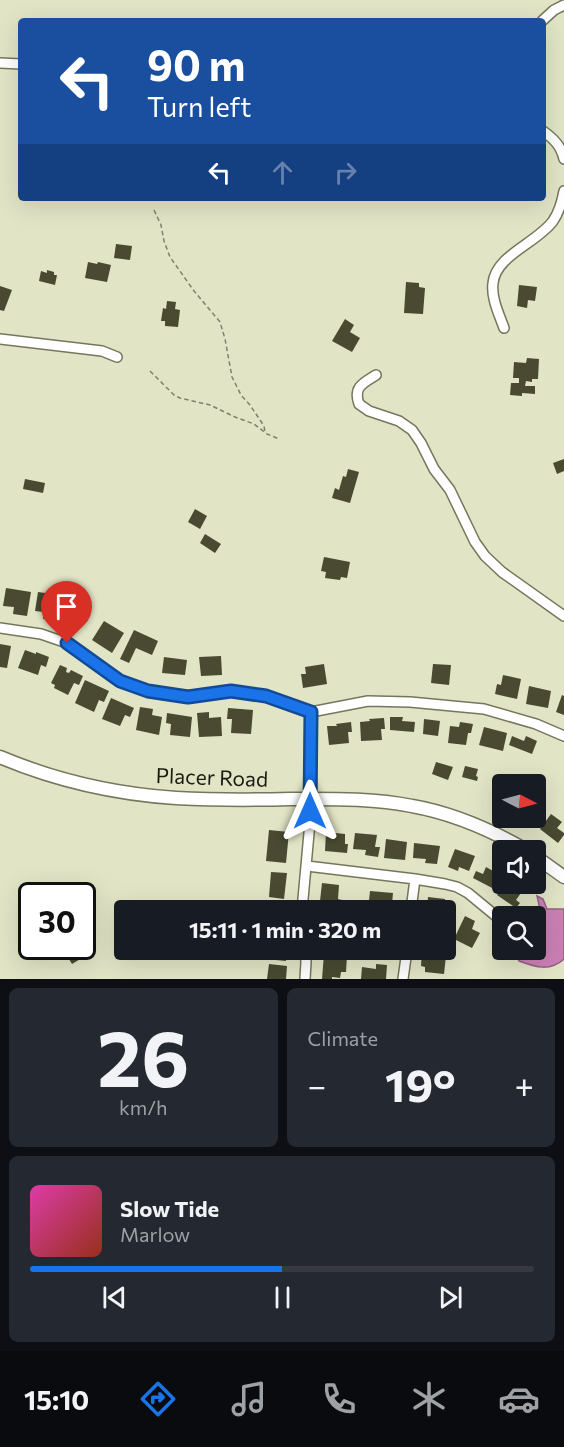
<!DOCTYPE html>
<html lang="en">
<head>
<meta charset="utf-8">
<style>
  :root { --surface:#171b24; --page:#242831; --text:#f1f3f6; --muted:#9ea1a6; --line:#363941; --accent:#1a73e8 }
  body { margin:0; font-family:Commissioner,sans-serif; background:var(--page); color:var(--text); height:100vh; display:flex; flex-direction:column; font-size:22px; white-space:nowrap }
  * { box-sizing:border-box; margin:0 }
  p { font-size:20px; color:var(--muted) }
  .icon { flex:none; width:33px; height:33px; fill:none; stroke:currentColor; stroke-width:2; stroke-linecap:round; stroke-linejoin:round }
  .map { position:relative; height:979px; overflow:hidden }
  .drawer { display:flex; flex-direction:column; gap:9px; padding:9px; background:#0d0f14; flex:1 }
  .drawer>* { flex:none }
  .banner { position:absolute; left:18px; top:18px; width:528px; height:183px; border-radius:6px; box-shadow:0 6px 24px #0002; background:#1a4fa0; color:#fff; overflow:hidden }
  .needle { width:39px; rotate:96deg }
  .controls { position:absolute; left:492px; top:774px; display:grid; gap:12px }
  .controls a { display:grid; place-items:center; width:54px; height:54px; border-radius:6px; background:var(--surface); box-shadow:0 6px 24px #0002; font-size:30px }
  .speed { position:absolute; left:18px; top:882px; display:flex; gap:12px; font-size:30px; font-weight:700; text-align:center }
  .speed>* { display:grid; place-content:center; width:78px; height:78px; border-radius:50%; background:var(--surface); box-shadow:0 6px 24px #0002; line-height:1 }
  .speed .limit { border:3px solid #111; border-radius:9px; background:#fff; color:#111 }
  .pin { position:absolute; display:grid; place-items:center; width:51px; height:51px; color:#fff; margin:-62px -26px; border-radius:50% 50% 50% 0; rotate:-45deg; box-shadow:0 0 6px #0007 }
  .pin .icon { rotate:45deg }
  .me { position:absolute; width:66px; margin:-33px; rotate:0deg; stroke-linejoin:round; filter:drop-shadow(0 0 4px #0008) }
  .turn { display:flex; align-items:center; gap:21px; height:126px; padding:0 30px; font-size:27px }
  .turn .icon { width:78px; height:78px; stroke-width:2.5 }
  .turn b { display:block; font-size:42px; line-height:51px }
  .lanes { display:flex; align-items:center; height:57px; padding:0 30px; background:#0003; justify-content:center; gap:30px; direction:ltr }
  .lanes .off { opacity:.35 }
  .big { font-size:45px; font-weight:700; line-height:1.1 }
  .drawer .tile { flex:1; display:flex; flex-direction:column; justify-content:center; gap:9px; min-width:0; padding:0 21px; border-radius:9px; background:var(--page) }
  .drawer .dial { align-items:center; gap:0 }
  .dial b { font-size:78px; line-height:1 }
  .song { display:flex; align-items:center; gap:18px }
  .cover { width:72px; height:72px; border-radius:9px; background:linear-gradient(135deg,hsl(320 70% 55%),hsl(10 70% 35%)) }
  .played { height:6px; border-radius:3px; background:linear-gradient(90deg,var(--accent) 50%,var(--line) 50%) }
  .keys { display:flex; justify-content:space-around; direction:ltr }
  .heat { display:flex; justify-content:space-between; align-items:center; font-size:33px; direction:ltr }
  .drawer .tiles { flex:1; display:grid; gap:9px; grid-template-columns:1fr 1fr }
  .tile:last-child { grid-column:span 2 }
  .trip { position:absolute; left:114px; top:900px; width:342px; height:60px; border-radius:6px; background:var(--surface); box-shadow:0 6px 24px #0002; font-weight:700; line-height:60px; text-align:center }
  .menu { display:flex; height:96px; justify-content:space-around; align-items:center; background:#090b0e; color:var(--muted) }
  .menu .icon { width:42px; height:42px }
  .menu .on { color:var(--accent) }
  .menu b { font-size:27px; color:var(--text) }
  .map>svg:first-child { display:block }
</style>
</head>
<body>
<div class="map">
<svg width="564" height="979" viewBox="0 0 564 979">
  <rect width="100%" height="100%" fill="#e2e4c6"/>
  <path fill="#cb7fb4" stroke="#966183" stroke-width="1.5" d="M537,896L543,899L547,909H564V959C550,972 535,967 519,961L514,951V950H536V920L541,914Z"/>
  <path fill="#494a31" d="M116,244L132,246L130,260L114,258Z
    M88,262L97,264L98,262L111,265L107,282L85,278Z
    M47,270L54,272V275H57L55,285L39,281L41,271L47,273Z
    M406,282L419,283V287L425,288L423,314L404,313Z
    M519,285L537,287L535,301L528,300L527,308L517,306Z
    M0,286L12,290L4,311L0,310Z
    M167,301L176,302L175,309L180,310L178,327L165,326V321H161L163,308L166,309Z
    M345,319L354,325L350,332L360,338L352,352L332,341Z
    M527,358L539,359L538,379H532V382L526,381L525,386H535V394L522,393V396L510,395L511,383H519V378H513L514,362L526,363Z
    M564,459V471L557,474L553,463Z
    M348,469L359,472L350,503L332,498L335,488L339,490L343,476L346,477Z
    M25,479L45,483L43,493L23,489Z
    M195,509L207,516L200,529L188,522Z
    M205,534L221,544L215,553L200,543Z
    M324,557L350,562L347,578L341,577L340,580L325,578L326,572L321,571Z
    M6,588L31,592L27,616L13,614L14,607L3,606Z
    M38,592L60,595L56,620L43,619L44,612L35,611Z
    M104,621L124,633L112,653L92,640Z
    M134,630L158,641L152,655L136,648L129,663L120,659Z
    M0,644L11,646L7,668L0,667Z
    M25,650L36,654V652L49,657L46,667L41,665L38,675L18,668Z
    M221,656L222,675L201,676L199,657Z
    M164,657L187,660L185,675L162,673Z
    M324,664L327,684L303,688L301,674H306L305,667Z
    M433,664L451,665L449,685L431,683Z
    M60,665L67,668L66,672L69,673L71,670L83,676L79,685L74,683L68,695L54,688L55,685L51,683Z
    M503,675L521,679L517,699L495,694L497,684L501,685Z
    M85,680L109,691L104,702L99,700L94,712L75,703Z
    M529,686L551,691L548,708L526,704Z
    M562,695L564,696V715L556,712Z
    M111,698L134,708L130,717L125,715L120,726L102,719Z
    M140,707L153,709L152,715L162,717L159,735L136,730Z
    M228,708L253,710L251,734L231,733L232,719H227Z
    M209,712V718L221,717L222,736L199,737L197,713Z
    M167,713L192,717L190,737L170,735L171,724L166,723Z
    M390,717H403L402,721L415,722L414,732L390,730Z
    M384,718L385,729H381L382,740L361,741L360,722L370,721L369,719Z
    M424,719L440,721L438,736L423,734Z
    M351,722L352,732H348L349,743L329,745L327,726H337L336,724Z
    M460,722L473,724L471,733H468L466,745L448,743L450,726L459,727Z
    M484,727L507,733L503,751L479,745Z
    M512,736L524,741L526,736L537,741L532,754L509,745Z
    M436,762L453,767L448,780L432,774Z
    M465,766L478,769L476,776L478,777L477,781L462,777Z
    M551,814L562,822L557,828L564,833V835L558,843L540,829Z
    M269,830L289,832L286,863L266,861Z
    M326,832L345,834V844H348L347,853L325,851Z
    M355,833L377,835L375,847H380L378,857L365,855L366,850L353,849Z
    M386,839L407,842L405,860L384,858Z
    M414,843L440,846L437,864L425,863L426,859L413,858Z
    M455,849L475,856L469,871L459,867L458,871L448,867Z
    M486,867L502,876L496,890L473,878L476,871L483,874Z
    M271,872L287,873L284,899L269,897Z
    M322,883L339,885L338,899L342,900L341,907H336V910H319Z
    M504,884H508L521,893L516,900L520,903L516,908L497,895Z
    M370,891L393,893L392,904L387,903L386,910H368Z
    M428,897L445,899L444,910H427Z
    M269,900L285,902L284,910H267Z
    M465,916L475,921L472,929L480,933L472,948L454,939Z
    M61,946H75L82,958L72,964Z
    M266,950H287L286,961L265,959Z
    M371,950H388L387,954L370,952Z
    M422,950H443L442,955L446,956L444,974L425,972V967L421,966Z
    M324,954L347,956L346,972H341L340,978L332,977V979H322Z
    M269,964L287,966L286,979H267Z
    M376,964L387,965L386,979H361L362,967L376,969Z"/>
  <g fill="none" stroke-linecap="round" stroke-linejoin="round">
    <g stroke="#75765c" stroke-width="12">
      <path id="street" d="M542,21L554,10L564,5
        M0,63L21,64
        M543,131C554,139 561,146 564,159
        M504,328C499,314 491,298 493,283C496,255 537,243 553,221C559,212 562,202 564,191
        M0,339L102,351L117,357
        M376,375C363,383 353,387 359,404L369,411L399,421L412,430L421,443L434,469L450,490L475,542L485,556L502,572L564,616
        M0,628L41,634L67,643L120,681L148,691L161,694L188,697L231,691L266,696L311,712L368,701L410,702L484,709L536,724L564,736
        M307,866L415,879L445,884L457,887L468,893L502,921
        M302,910L311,811V712
        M411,910L415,879
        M305,979L306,962L305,950
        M403,979L407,950"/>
    </g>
    <g stroke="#75765c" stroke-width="15">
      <path id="secondary" d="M0,757C57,781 115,794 176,798C214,800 252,800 290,799C331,799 372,798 412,806C452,813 491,830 526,850
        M536,857L564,877"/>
    </g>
    <path stroke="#80816d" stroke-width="1.5" stroke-dasharray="4.5 3" stroke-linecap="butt" d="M154,210L161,225L164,241L170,257L194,291L220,322L225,339L232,377L241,395L250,405L264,426L265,432
      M150,371L174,395L180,398L210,405L235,417L254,424L267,434L279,439"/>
    <use href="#street" stroke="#fff" stroke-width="9"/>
    <use href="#secondary" stroke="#fff" stroke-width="12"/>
  </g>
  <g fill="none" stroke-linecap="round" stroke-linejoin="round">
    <g stroke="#114b97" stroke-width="15">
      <path id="route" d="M67,643L120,681L148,691L188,697L231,691L266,696L311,712L310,811"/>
    </g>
    <use href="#route" stroke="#1a73e8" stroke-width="10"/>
  </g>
  <g text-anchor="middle" stroke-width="6" stroke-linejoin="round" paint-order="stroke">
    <g font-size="21" fill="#1b1b11" stroke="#e2e4c6">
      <text transform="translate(212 778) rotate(2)" y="7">Placer Road</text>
    </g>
  </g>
</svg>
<div class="controls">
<a><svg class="needle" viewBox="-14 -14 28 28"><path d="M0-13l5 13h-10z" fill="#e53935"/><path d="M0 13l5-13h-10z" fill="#9ea1a6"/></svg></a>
<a><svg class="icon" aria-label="sound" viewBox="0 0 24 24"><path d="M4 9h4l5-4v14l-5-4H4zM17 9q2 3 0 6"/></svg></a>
<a><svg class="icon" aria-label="search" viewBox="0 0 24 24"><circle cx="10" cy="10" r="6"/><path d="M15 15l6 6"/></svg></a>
</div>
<div class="speed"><div class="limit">30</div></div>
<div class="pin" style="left:67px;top:643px;background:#d93025"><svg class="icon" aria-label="arrive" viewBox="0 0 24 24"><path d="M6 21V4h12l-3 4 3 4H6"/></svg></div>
<svg class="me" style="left:310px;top:811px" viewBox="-20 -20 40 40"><path d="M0-17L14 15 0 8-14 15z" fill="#1a73e8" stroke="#fff" stroke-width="4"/></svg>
<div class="trip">15:11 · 1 min · 320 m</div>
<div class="banner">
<div class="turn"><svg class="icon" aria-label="left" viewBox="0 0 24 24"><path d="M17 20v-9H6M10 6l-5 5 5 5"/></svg><div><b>90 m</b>Turn left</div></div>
<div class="lanes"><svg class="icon" aria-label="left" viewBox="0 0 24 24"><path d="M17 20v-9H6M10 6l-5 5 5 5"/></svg><svg class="icon off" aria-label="ahead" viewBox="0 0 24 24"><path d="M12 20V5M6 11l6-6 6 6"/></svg><svg class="icon off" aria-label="right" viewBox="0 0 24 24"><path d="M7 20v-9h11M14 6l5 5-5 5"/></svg></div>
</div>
</div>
<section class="drawer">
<div class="tiles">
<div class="tile dial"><b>26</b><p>km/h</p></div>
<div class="tile"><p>Climate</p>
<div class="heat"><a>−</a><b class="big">19°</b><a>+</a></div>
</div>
<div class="tile">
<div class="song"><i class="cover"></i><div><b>Slow Tide</b><p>Marlow</p></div></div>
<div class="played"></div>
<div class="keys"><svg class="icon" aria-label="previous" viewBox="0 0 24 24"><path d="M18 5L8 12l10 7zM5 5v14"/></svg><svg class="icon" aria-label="pause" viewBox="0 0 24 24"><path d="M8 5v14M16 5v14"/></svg><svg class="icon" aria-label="next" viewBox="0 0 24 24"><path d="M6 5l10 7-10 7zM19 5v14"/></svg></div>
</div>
</div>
</section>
<nav class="menu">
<b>15:10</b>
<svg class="icon on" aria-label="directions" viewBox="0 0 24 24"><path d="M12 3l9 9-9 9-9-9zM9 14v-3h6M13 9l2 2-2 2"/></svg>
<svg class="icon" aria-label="music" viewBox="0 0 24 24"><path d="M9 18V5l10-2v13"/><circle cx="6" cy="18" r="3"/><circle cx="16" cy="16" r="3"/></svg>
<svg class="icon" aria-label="phone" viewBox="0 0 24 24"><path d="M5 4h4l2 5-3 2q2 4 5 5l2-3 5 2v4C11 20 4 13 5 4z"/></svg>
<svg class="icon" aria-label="climate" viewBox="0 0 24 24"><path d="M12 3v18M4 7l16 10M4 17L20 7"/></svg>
<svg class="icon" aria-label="car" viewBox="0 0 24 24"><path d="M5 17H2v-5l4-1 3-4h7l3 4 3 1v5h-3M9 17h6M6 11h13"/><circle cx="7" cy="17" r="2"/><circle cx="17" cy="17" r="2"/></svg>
</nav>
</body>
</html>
